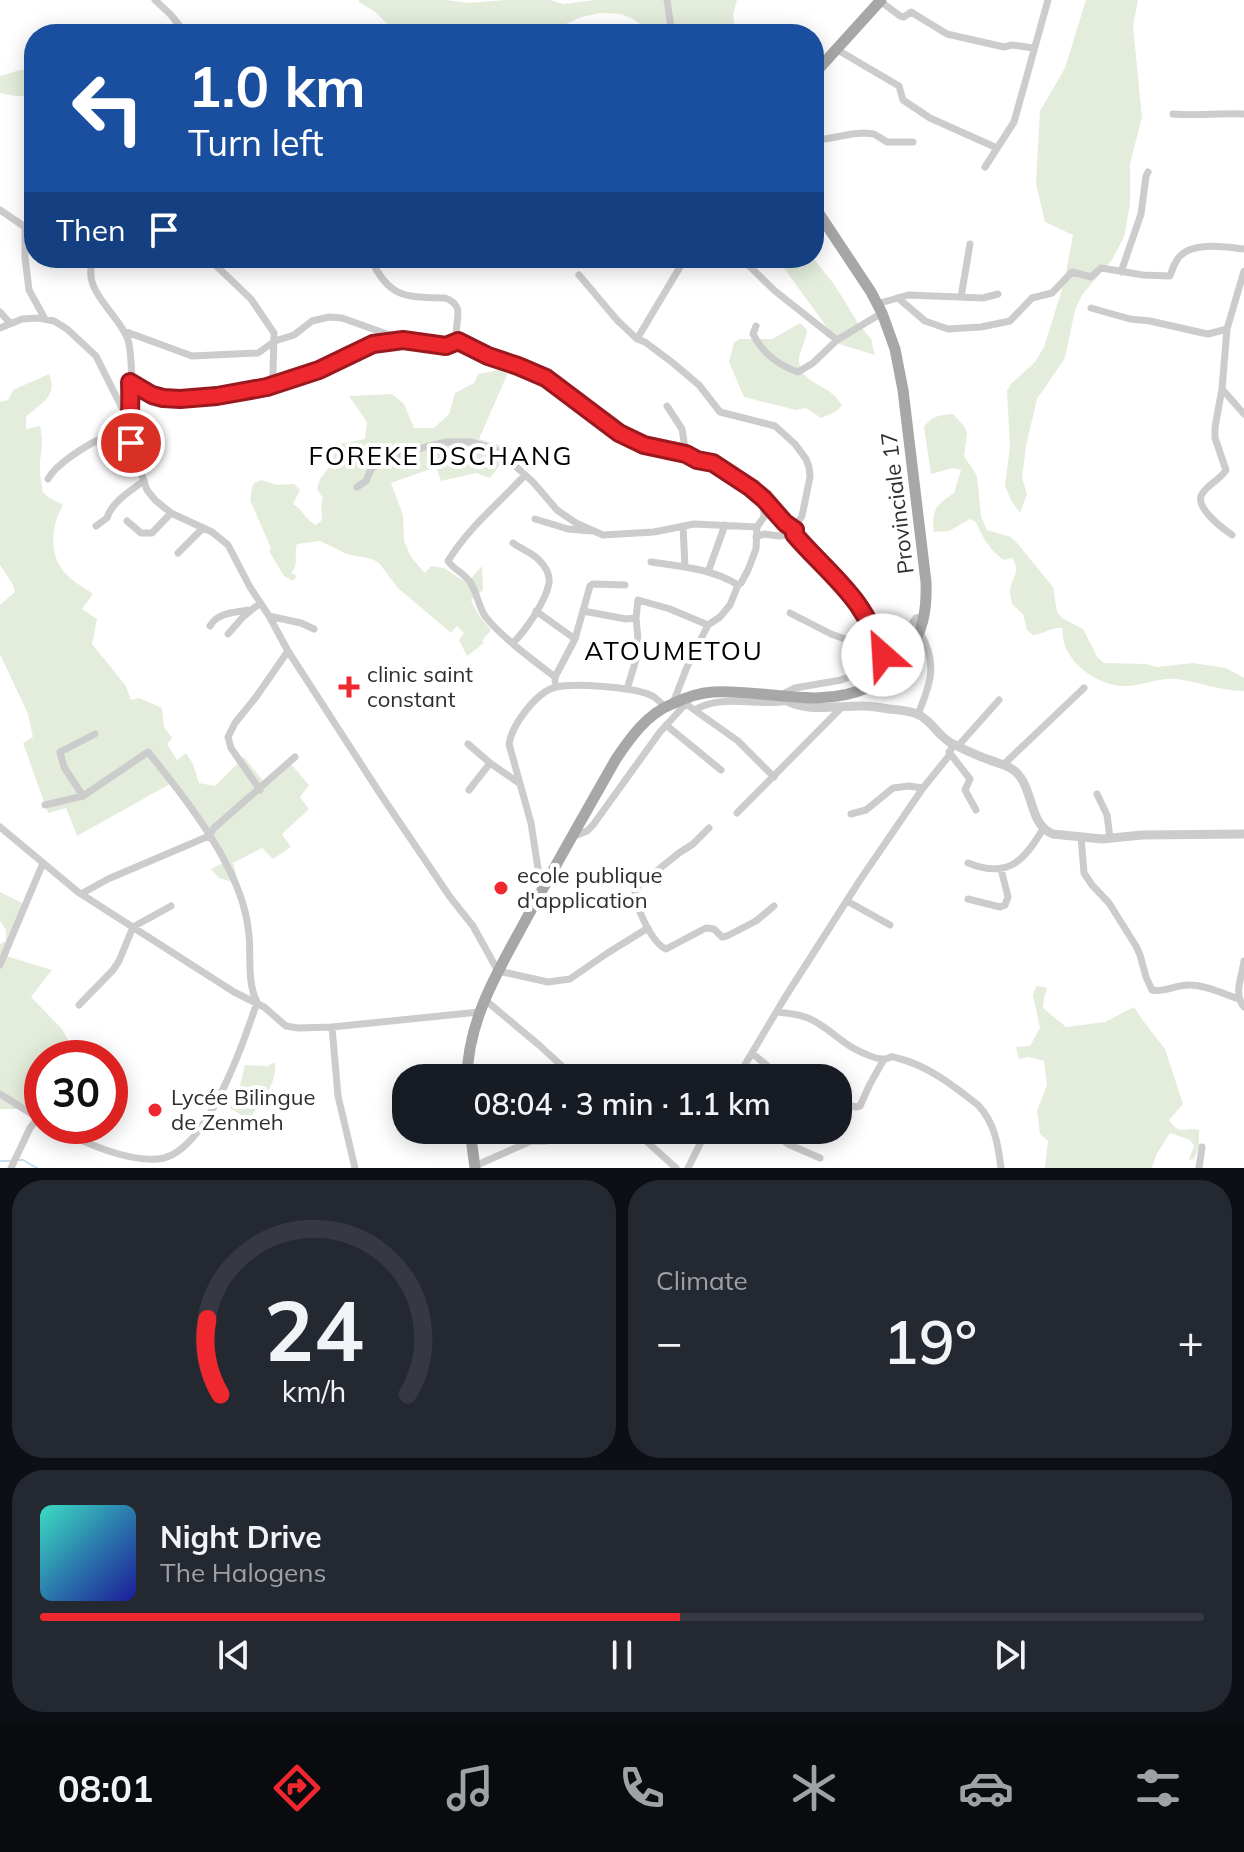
<!DOCTYPE html>
<html lang="en">
<head>
<meta charset="utf-8">
<style>
  :root { --surface:#171b24; --page:#242831; --text:#f1f3f6; --muted:#9ea1a6; --line:#363941; --accent:#ef272e }
  body { margin:0; font-family:Mulish,sans-serif; background:var(--page); color:var(--text); height:100vh; display:flex; flex-direction:column; font-size:30px; white-space:nowrap }
  * { box-sizing:border-box; margin:0 }
  p { font-size:26px; color:var(--muted) }
  .icon { flex:none; width:44px; height:44px; fill:none; stroke:currentColor; stroke-width:2; stroke-linecap:round; stroke-linejoin:round }
  .map { position:relative; height:1168px; overflow:hidden }
  .details { display:flex; flex-direction:column; gap:12px; padding:12px; background:#0d0f14; flex:1 }
  .details>* { flex:none }
  .top-card { position:absolute; left:24px; top:24px; width:800px; height:244px; border-radius:32px; box-shadow:0 4px 20px #0003; background:#1a4fa0; color:#fff; overflow:hidden }
  .speed { position:absolute; left:24px; top:1040px; display:flex; gap:16px; font-size:40px; font-weight:700; text-align:center }
  .speed>* { display:grid; place-content:center; width:104px; height:104px; border-radius:50%; background:var(--surface); box-shadow:0 4px 20px #0003; line-height:1 }
  .speed .limit { border:12px solid #d22; background:#fff; color:#111 }
  .pin { position:absolute; display:grid; place-items:center; width:68px; height:68px; color:#fff; margin:-34px; border:4px solid #fff; border-radius:50%; box-shadow:0 2px 8px #0007 }
  .me { position:absolute; width:88px; margin:-44px; rotate:334deg; stroke-linejoin:round; filter:drop-shadow(0 0 6px #0008) }
  .turn { display:flex; align-items:center; gap:28px; height:168px; padding:0 32px; font-size:36px }
  .turn .icon { width:104px; height:104px; stroke-width:2.5 }
  .turn b { display:block; font-size:56px; line-height:68px }
  .then { display:flex; align-items:center; height:76px; padding:0 32px; background:#0003; gap:16px; font-size:30px }
  .big { font-size:60px; font-weight:600; line-height:1.1 }
  .details .widget { flex:1; display:flex; flex-direction:column; justify-content:center; gap:12px; min-width:0; padding:0 28px; border-radius:32px; background:var(--page) }
  .details .dial { align-items:center; gap:0 }
  .dial svg { height:208px; overflow:visible; fill:none; stroke:var(--line); stroke-width:7; stroke-linecap:round; text-anchor:middle }
  .dial text { fill:var(--text); stroke:none }
  .song { display:flex; align-items:center; gap:24px }
  .cover { width:96px; height:96px; border-radius:12px; background:linear-gradient(135deg,hsl(170 70% 55%),hsl(240 70% 35%)) }
  .played { height:8px; border-radius:4px; background:linear-gradient(90deg,var(--accent) 55%,var(--line) 55%) }
  .keys { display:flex; justify-content:space-around; direction:ltr }
  .heat { display:flex; justify-content:space-between; align-items:center; font-size:44px; direction:ltr }
  .details .tiles { flex:1; display:grid; gap:12px; grid-template-columns:1fr 1fr }
  .widget:last-child { grid-column:span 2 }
  .trip { position:absolute; left:392px; top:1064px; width:460px; height:80px; border-radius:32px; background:var(--surface); box-shadow:0 4px 20px #0003; font-weight:600; line-height:80px; text-align:center }
  .dock { display:flex; height:128px; justify-content:space-around; align-items:center; background:#090b0e; color:var(--muted) }
  .dock .icon { width:56px; height:56px }
  .dock .on { color:var(--accent) }
  .dock b { font-size:36px; color:var(--text) }
  .map>svg:first-child { display:block }
</style>
</head>
<body>
<div class="map">
<svg width="1244" height="1168" viewBox="0 0 1244 1168">
  <rect width="100%" height="100%" fill="#fff"/>
  <path fill="#e4eddb" d="M359,0H447L468,3L506,0H550L564,4L594,0H737L733,14L735,34H648L639,23L631,18L621,14L601,13L581,17L553,30L533,26L495,29L475,34H398L374,11L359,2Z
    M1086,0H1138L1133,26L1142,117L1130,164V205L1124,237L1112,260L1082,295L1075,310L1065,358L1037,399L1026,446L1022,478L1027,494L1020,513L1011,500L1005,486L1010,446L1007,391L1011,384L1035,362L1044,347L1064,283L1073,235L1045,222L1036,184L1040,111L1065,68Z
    M20,70H27L34,75L33,91C24,100 12,95 0,93V76Z
    M773,258H813L834,284L858,323L871,339L875,355L839,344L784,268Z
    M800,323L807,330C806,342 799,352 799,360C799,380 823,385 834,395C837,398 840,402 842,406L835,412L821,418L806,408L796,410L744,397L729,362L734,342L740,339H772Z
    M510,368L479,439L512,449L490,478L476,473L441,481L436,467L391,483L403,515L404,541L411,557L425,573L431,566L444,568L467,583L482,566L483,590L471,600L478,614L491,630L482,641L484,643L467,656L459,640L464,633L457,626L451,633L398,588L379,563L372,559L347,554L320,541L297,544C293,555 300,563 291,573L297,576L293,581L284,576L269,551L271,548L250,500L253,484L261,480L277,485L294,484L300,490L293,504C303,509 305,520 316,525L322,520C322,512 320,506 323,498L317,489L320,479L332,463L336,445L365,439L367,422L349,396L392,394L404,404L414,428H434L449,414L455,393L474,383L478,374Z
    M49,374C58,397 42,402 26,417V429L40,426C45,447 39,453 40,472C40,479 43,484 42,491L48,497L63,505C51,525 48,555 66,574C73,582 84,587 93,594L82,609L97,619L92,644L126,686L131,700L139,698L162,708L164,727L172,738L167,744L177,760L186,753L193,764L199,783L215,786L244,757L267,786L291,764L309,785L300,797L309,809L282,834L291,847L273,859L262,848L233,863L239,884L219,878L211,869L225,862L170,784L77,836L66,808L48,813L23,743L33,737L28,714L0,654V605L15,592L13,585L0,565V402L8,400L13,390Z
    M953,414L964,426L967,433L964,456L977,476L981,516L987,530L1011,537L1017,543L1053,587L1057,612L1062,618L1083,629L1098,658L1104,663L1146,664L1157,667L1193,663L1226,668L1244,678V691C1221,691 1200,682 1177,679C1158,677 1140,687 1123,686C1099,685 1074,668 1065,646C1063,641 1063,634 1062,628C1051,627 1044,634 1033,635L1027,630L1023,614L1012,604C1011,600 1010,595 1010,591C1011,577 1022,573 1012,558L1004,560C989,550 983,538 976,522L970,519L949,531L934,532C931,510 936,505 954,493L961,470L953,468L931,474L924,427C932,416 939,415 953,414Z
    M0,892L26,905L3,955L52,970L31,997L62,1029L72,1048L70,1058H42V1090L22,1109H0V944L6,941V930L0,921Z
    M1036,986L1045,987L1047,990L1044,997L1043,1008L1066,1027L1105,1022L1134,1007L1141,1018L1165,1049L1183,1104L1169,1120C1180,1136 1183,1127 1199,1130V1146L1194,1159L1189,1160L1194,1145L1190,1140L1170,1133L1156,1155L1152,1168H1045L1048,1141L1040,1134L1037,1111L1047,1085L1044,1061L1029,1057L1019,1059L1016,1047L1030,1046L1040,1028L1033,995Z
    M275,1062C277,1084 263,1099 252,1115L244,1117L230,1108L240,1086L245,1065L267,1066Z"/>
  <g fill="none" stroke-linecap="round" stroke-linejoin="round">
    <path stroke="#c6ddee" stroke-width="2" d="M17,1160H23L37,1168
      M0,1161H11"/>
    <path stroke="#ccc" stroke-width="7" d="M155,0L171,15L186,34
      M667,0L672,34
      M880,1L900,16L904,17L911,12L947,34L1004,47L1012,45L1034,48
      M707,34L723,32L736,34
      M836,49L899,86L903,100L930,118L997,148
      M1173,114C1197,116 1220,113 1244,114
      M814,141L852,134L864,133L874,134L887,142H913
      M985,167L1014,122L1048,0
      M0,210L25,227V258L29,290L45,319
      M95,258C77,288 120,314 128,340C133,358 132,402 130,421
      M208,258L251,299L274,333L273,373L272,380L267,387
      M370,258C390,298 403,297 445,298C469,306 451,325 458,341
      M741,258L775,291L837,340
      M1244,271L1227,329L1222,389L1244,414
      M1121,272L1141,214L1146,176L1148,172
      M579,275L617,320L637,339L645,342L673,363L699,385L720,412L775,426L795,444L806,459L809,467L810,477L802,516L797,524L795,530
      M961,297L970,244
      M898,298L925,321L948,329L981,327L1010,321L1032,298L1052,293L1072,272L1091,277L1101,268L1143,275L1170,276C1172,270 1175,262 1179,257C1193,241 1225,247 1244,249
      M877,304L908,295L983,298L998,294
      M1091,308L1130,319L1150,321L1203,333L1208,334L1227,329
      M0,312L10,323
      M756,326L753,334C762,352 778,365 798,372L813,363L837,340L882,313
      M0,328L22,319L39,318L54,321L67,329L96,356L127,418L131,443L147,490L155,500L171,513L212,532L228,545L250,587L269,616L288,651L381,795L450,897L473,926L498,971L548,982L570,979L606,954L648,928
      M124,331L192,356L258,353L275,341L294,335L312,321L329,317L342,318L401,339
      M637,339L680,267L690,258
      M130,382L152,395L163,398L180,399L217,396L267,387L319,370L373,344L382,342L403,340L446,346L458,341L488,356L518,366L546,378L559,386L608,426L635,440L665,450L686,454L697,460L713,463L751,488L764,499L785,523L795,530L794,534L856,601L873,635L879,655L874,663L860,673L841,680L795,688L781,695
      M1222,389L1215,427V438L1226,470C1220,480 1208,484 1202,494C1194,507 1222,528 1232,535
      M667,406L682,429L686,454
      M525,475C498,504 469,527 448,561C453,569 464,573 470,582C477,592 478,605 485,616C500,636 534,661 555,677
      M48,479C55,465 85,446 100,439H104C111,450 120,446 131,443
      M357,487L366,481L371,469L388,458L425,447L447,442H472L494,449L503,455L533,482L557,510L576,523L603,535L654,532L694,524L757,527
      M535,519L568,529L591,531
      M127,521L141,533H152L171,513
      M96,526L107,518C111,503 131,490 144,481
      M683,526L685,567
      M756,537L764,534L779,536L794,534
      M513,543C521,549 533,553 539,560C545,566 550,574 549,583C546,601 526,630 513,643
      M178,553L203,528
      M651,562C680,566 713,569 738,585
      M708,572L725,525
      M536,611L575,639
      M583,611L626,619L636,618
      M790,613L831,634L845,639L874,663
      M269,616L301,623L314,629
      M210,626C218,612 234,613 248,610
      M228,634L243,617L260,603
      M879,655C905,651 903,635 916,618L925,616
      M555,681V677L575,639L590,586L593,584L625,585
      M627,689L639,650L636,618L638,600L670,609L708,625
      M673,703L687,667L708,625L720,617L730,605L738,585L741,583L748,570L756,549L757,527L764,517V507L768,504
      M686,704L738,741L774,777
      M695,710C721,693 758,707 787,701
      M918,714C931,683 938,664 920,632
      M666,725L721,770
      M468,744L490,763L519,783
      M958,746L999,700
      M949,752L970,779L965,790L976,810
      M1004,764L1084,688
      M260,790L231,748L228,737L235,723L256,697L288,651
      M469,790L490,763
      M1097,794L1107,815L1110,838
      M83,796L64,767L60,752L95,734
      M45,805L83,796L148,752C183,795 227,851 243,904C246,914 248,925 249,935C251,955 247,983 257,1002C244,1042 208,1147 164,1158C132,1165 80,1141 52,1126
      M737,813L842,707
      M851,814L866,810L893,788L909,786L923,788
      M0,827L78,892L234,992L264,1007L286,1026L298,1028L332,1027L479,1012
      M709,828L693,844L679,853L638,886L635,892C636,908 652,943 666,949L706,928L714,929L722,937L727,936L756,921L774,906
      M572,837L587,831L593,825L660,732L691,698
      M1081,837L1084,873L1092,885L1109,903L1136,946L1140,955L1146,977L1152,990C1164,993 1177,984 1190,985C1207,985 1223,994 1239,999
      M968,863C1008,879 1024,861 1043,829
      M541,888L531,823L509,744C512,725 536,692 556,687C574,683 633,687 650,695C656,697 660,702 665,707
      M81,894L108,879L209,836L214,828L295,757
      M968,899L1000,907L1005,905L1008,897L1001,869
      M847,901L890,925
      M1244,961C1242,977 1233,994 1244,1007
      M0,965L43,863
      M484,999L539,1045L575,1078
      M79,1005L113,970L119,961L133,927L171,906
      M777,1012C787,1013 799,1014 808,1018C828,1026 841,1044 861,1052C868,1055 877,1060 885,1059C896,1057 886,1055 897,1058C927,1065 954,1086 978,1105C995,1123 998,1145 1001,1168
      M332,1027L338,1096L355,1168
      M752,1053L771,1069L786,1078
      M737,1078L784,999L860,880L923,788L948,757L953,744
      M0,1094L40,1119
      M838,1103L856,1107L860,1106L870,1084L884,1059
      M634,1130L676,1168
      M767,1130L790,1145L820,1158
      M475,1166L531,1141H546
      M11,1168L30,1128L38,1118
      M688,1168L707,1130
      M1199,1168L1202,1147"/>
    <path stroke="#ccc" stroke-width="9" d="M781,698C807,714 836,705 865,706C873,706 881,708 889,709C899,710 910,710 919,715C932,721 938,736 951,743C963,749 977,756 990,760C1002,765 1013,766 1021,778C1033,795 1031,826 1053,834L1102,839L1142,835L1244,834"/>
    <path stroke="#a7a7a7" stroke-width="11" d="M814,74L881,0
      M467,1078C468,1017 501,966 529,914C557,862 587,810 616,759C630,738 647,714 672,704C684,698 699,693 713,692C766,689 818,710 869,687C884,681 898,670 906,657C923,631 927,612 926,582L903,390L895,349L882,313L871,292L814,206
      M470,1130L475,1168"/>
  </g>
  <g fill="none" stroke-linecap="round" stroke-linejoin="round">
    <g stroke="#9b191e" stroke-width="20">
      <path id="route" d="M131,443C129,423 131,402 130,382L152,395L163,398L180,399L217,396L267,387L319,370L373,344L403,340L446,346L458,341L488,356L518,366L546,378L619,433L644,445L686,454L697,460L713,463L751,488L764,499L785,523L795,530L794,534C825,571 872,603 879,655H883"/>
    </g>
    <use href="#route" stroke="#ef272e" stroke-width="14"/>
  </g>
  <g fill="#ef272e" stroke="#fff" stroke-width="3">
    <path d="M345 675h8v8h8v8h-8v8h-8v-8h-8v-8h8z"/>
    <circle cx="501" cy="888" r="8"/>
    <circle cx="155" cy="1110" r="8"/>
  </g>
  <g text-anchor="middle" stroke-width="8" stroke-linejoin="round" paint-order="stroke">
    <g font-size="22" fill="#2f2f2f" stroke="#fff">
      <text transform="translate(897 503) rotate(-97)" y="8">Provinciale 17</text>
    </g>
    <g font-size="22" fill="#2f2f2f" stroke="#fff" text-anchor="start">
      <text x="367" y="682">clinic saint<tspan x="367" dy="25">constant</tspan></text>
      <text x="517" y="883">ecole publique<tspan x="517" dy="25">d'application</tspan></text>
      <text x="171" y="1105">Lycée Bilingue<tspan x="171" dy="25">de Zenmeh</tspan></text>
    </g>
    <g font-size="26" letter-spacing="2" fill="#000" stroke="#fff">
      <text x="441" y="465">FOREKE DSCHANG</text>
      <text x="674" y="660">ATOUMETOU</text>
    </g>
  </g>
</svg>
<div class="speed"><div class="limit">30</div></div>
<div class="pin" style="left:131px;top:443px;background:#d93025"><svg class="icon" aria-label="arrive" viewBox="0 0 24 24"><path d="M6 21V4h12l-3 4 3 4H6"/></svg></div>
<svg class="me" style="left:883px;top:655px" viewBox="-20 -20 40 40"><circle r="19" fill="#fff"/><path d="M0-13L10 11 0 6-10 11z" fill="#ef272e"/></svg>
<div class="trip">08:04 · 3 min · 1.1 km</div>
<div class="top-card">
<div class="turn"><svg class="icon" aria-label="left" viewBox="0 0 24 24"><path d="M17 20v-9H6M10 6l-5 5 5 5"/></svg><div><b>1.0 km</b>Turn left</div></div>
<div class="then">Then<svg class="icon" aria-label="arrive" viewBox="0 0 24 24"><path d="M6 21V4h12l-3 4 3 4H6"/></svg></div>
</div>
</div>
<section class="details">
<div class="tiles">
<div class="widget dial"><svg viewBox="0 0 100 80">
<path d="M14 69A42 42 0 1 1 86 69"/>
<path d="M14 69A42 42 0 0 1 9 40" stroke="#ef272e"/>
<text x="50" y="56" font-size="32" font-weight="700">24</text>
<text x="50" y="72" font-size="11">km/h</text>
</svg></div>
<div class="widget"><p>Climate</p>
<div class="heat"><a>−</a><b class="big">19°</b><a>+</a></div>
</div>
<div class="widget">
<div class="song"><i class="cover"></i><div><b>Night Drive</b><p>The Halogens</p></div></div>
<div class="played"></div>
<div class="keys"><svg class="icon" aria-label="previous" viewBox="0 0 24 24"><path d="M18 5L8 12l10 7zM5 5v14"/></svg><svg class="icon" aria-label="pause" viewBox="0 0 24 24"><path d="M8 5v14M16 5v14"/></svg><svg class="icon" aria-label="next" viewBox="0 0 24 24"><path d="M6 5l10 7-10 7zM19 5v14"/></svg></div>
</div>
</div>
</section>
<nav class="dock">
<b>08:01</b>
<svg class="icon on" aria-label="directions" viewBox="0 0 24 24"><path d="M12 3l9 9-9 9-9-9zM9 14v-3h6M13 9l2 2-2 2"/></svg>
<svg class="icon" aria-label="music" viewBox="0 0 24 24"><path d="M9 18V5l10-2v13"/><circle cx="6" cy="18" r="3"/><circle cx="16" cy="16" r="3"/></svg>
<svg class="icon" aria-label="phone" viewBox="0 0 24 24"><path d="M5 4h4l2 5-3 2q2 4 5 5l2-3 5 2v4C11 20 4 13 5 4z"/></svg>
<svg class="icon" aria-label="climate" viewBox="0 0 24 24"><path d="M12 3v18M4 7l16 10M4 17L20 7"/></svg>
<svg class="icon" aria-label="car" viewBox="0 0 24 24"><path d="M5 17H2v-5l4-1 3-4h7l3 4 3 1v5h-3M9 17h6M6 11h13"/><circle cx="7" cy="17" r="2"/><circle cx="17" cy="17" r="2"/></svg>
<svg class="icon" aria-label="filters" viewBox="0 0 24 24"><path d="M4 7h16M4 17h16"/><circle cx="9" cy="7" r="2"/><circle cx="15" cy="17" r="2"/></svg>
</nav>
</body>
</html>
